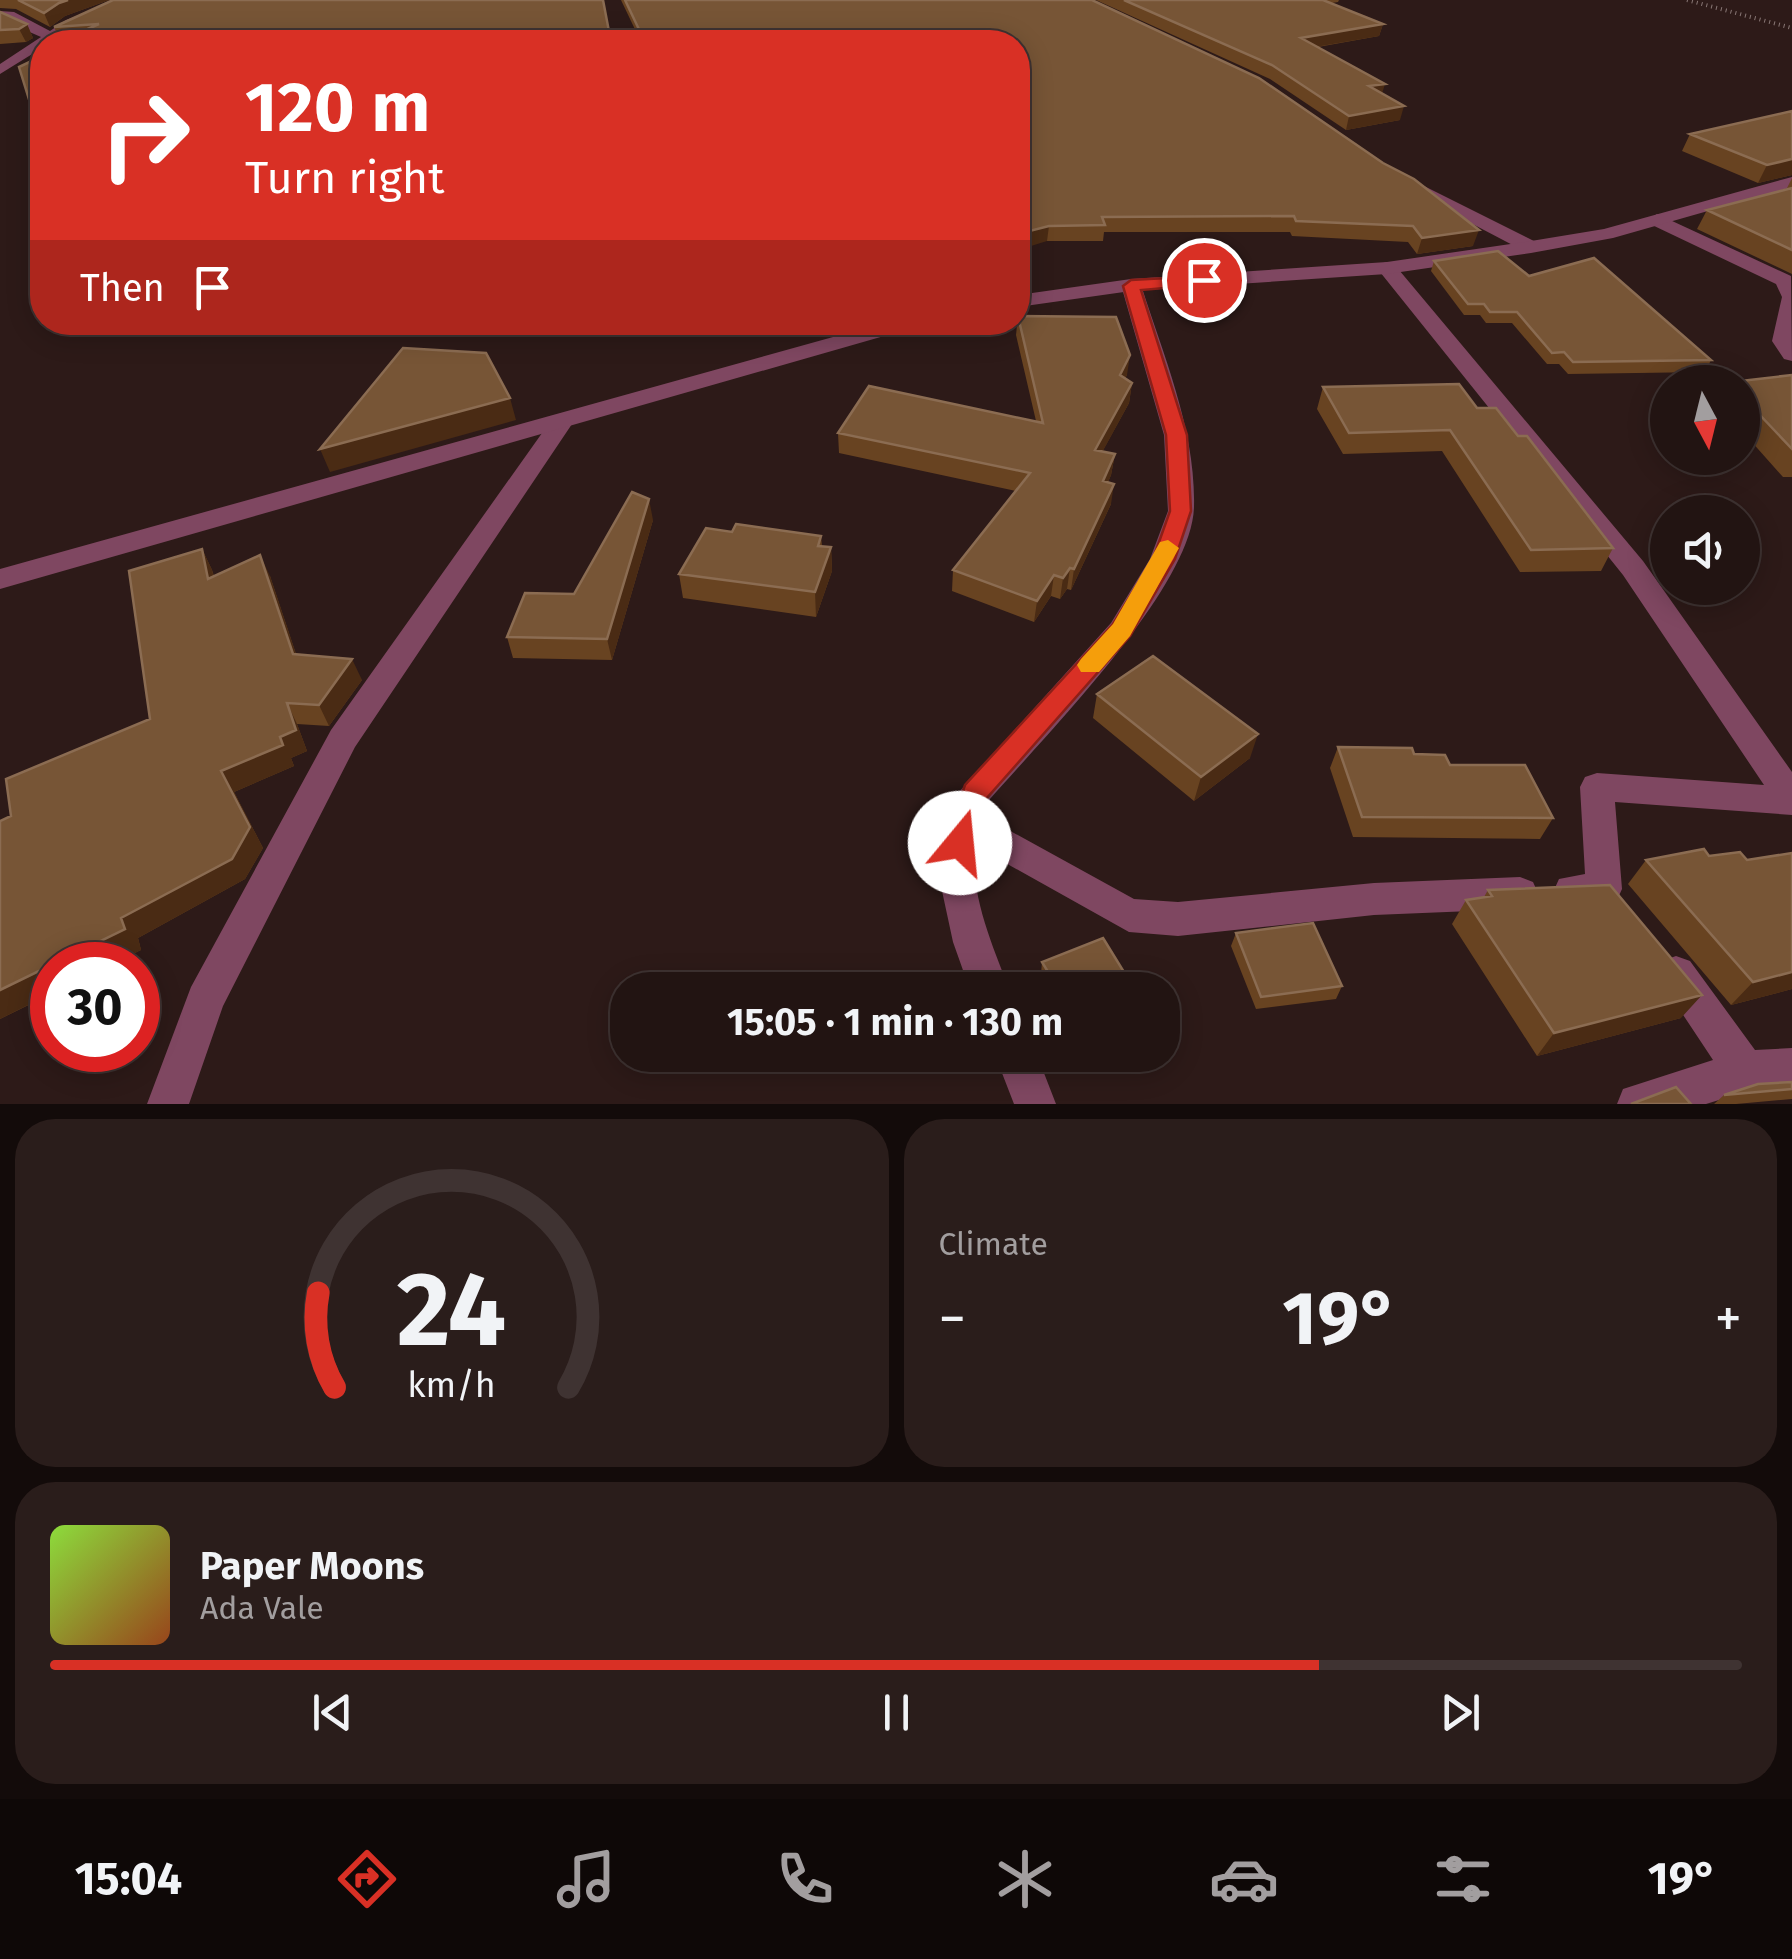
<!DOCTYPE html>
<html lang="en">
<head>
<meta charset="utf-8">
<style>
  :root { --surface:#221412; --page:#2a1d1b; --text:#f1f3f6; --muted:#a29e9f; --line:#3f3332; --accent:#d93025 }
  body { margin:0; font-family:"Fira Sans",sans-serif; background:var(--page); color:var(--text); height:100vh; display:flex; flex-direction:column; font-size:38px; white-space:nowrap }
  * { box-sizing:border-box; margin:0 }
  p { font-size:32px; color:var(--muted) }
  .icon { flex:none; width:55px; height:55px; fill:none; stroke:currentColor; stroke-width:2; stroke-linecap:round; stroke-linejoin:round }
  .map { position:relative; height:1104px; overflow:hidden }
  .details { display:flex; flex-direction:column; gap:15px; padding:15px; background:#130b0a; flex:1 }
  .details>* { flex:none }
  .hud { position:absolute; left:30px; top:30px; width:1000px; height:305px; border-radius:40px; box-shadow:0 5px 25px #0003,0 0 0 2px var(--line); background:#d93025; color:#fff; overflow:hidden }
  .needle { width:65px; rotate:173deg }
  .buttons { position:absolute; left:1650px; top:365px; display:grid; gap:20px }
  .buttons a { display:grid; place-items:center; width:110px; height:110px; border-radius:50%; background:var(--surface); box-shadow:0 5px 25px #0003,0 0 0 2px var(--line); font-size:50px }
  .speed { position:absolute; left:30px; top:942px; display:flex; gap:20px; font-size:50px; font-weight:700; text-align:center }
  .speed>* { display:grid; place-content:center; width:130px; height:130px; border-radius:50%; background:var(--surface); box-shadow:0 5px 25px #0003,0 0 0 2px var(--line); line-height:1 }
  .speed .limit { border:15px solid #d22; background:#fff; color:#111 }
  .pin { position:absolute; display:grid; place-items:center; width:85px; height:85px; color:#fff; margin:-42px; border:5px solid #fff; border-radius:50%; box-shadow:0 2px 10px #0007 }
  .me { position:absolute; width:110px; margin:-55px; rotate:17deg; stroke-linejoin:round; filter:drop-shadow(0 0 8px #0008) }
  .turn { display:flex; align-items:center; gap:35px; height:210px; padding:0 50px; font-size:45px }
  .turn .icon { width:130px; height:130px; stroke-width:2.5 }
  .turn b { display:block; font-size:70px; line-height:85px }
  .then { display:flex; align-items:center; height:95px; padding:0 50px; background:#0003; gap:20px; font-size:38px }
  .big { font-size:75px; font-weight:700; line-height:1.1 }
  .details .widget { flex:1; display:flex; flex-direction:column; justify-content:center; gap:15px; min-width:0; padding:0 35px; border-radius:40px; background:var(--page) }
  .details .dial { align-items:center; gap:0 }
  .dial svg { height:260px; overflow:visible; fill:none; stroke:var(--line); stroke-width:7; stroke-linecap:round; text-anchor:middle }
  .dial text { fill:var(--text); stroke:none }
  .song { display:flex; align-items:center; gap:30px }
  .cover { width:120px; height:120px; border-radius:15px; background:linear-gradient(135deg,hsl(90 70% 55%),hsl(20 70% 35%)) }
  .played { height:10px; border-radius:5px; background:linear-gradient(90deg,var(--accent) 75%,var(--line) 75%) }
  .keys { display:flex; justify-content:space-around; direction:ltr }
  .heat { display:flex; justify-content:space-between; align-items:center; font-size:55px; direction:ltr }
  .details .tiles { flex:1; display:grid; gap:15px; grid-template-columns:1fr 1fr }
  .widget:last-child { grid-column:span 2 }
  .trip { position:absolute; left:610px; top:972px; width:570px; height:100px; border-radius:40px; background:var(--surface); box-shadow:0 5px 25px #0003,0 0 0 2px var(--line); font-weight:700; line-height:100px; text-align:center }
  .dock { display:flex; height:160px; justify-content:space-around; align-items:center; background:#0e0807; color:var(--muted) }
  .dock .icon { width:70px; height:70px }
  .dock .active { color:var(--accent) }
  .dock b { font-size:45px; color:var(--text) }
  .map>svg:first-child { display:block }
</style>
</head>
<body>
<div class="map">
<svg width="1792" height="1104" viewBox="0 0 1792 1104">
  <rect width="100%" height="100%" fill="#2d1a18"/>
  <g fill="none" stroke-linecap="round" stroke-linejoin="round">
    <path stroke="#887775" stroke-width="4" stroke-dasharray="1 4" stroke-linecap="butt" d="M1687,0L1792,28"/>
    <path fill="#7f4761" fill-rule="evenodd" d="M120,0H137L76,26L51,42H42V48L0,74V64L41,37L0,19V11L14,12L50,31L66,20Z
      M1408,178L1538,243L1541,247L1538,251H1524L1402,187V179Z
      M1657,214L1791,276L1792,361L1784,359L1772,341L1782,297L1776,284L1650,224L1648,220Z
      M1387,262L1394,264L1643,561L1792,772V815L1615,802L1622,889L1617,900C1598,907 1578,908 1559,901L1554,890L1559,879L1585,874L1580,787L1585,777L1597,773L1764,785L1623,575L1380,272V264Z
      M1131,279L1141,285C1164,357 1196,431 1194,507C1192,588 1044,737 990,799L985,817L1134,899L1178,902L1374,883L1520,877L1533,882L1538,893L1533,904L1520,909L1374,915L1178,936L1129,932L977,847C966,885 995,953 1010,990H970L953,942L936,863L958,793L1111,623L1150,559L1168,511L1164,435L1121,285Z
      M560,417L572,424L355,747L223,1006L189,1104H147L191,987L331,730L552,419Z
      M1676,956L1690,961L1755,1050L1792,1048V1090L1745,1092L1706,1104H1617L1623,1089L1713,1060L1656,974L1662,961Z
      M995,1055H1037L1056,1104H1014Z"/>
    <path fill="#7f4761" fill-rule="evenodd" d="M1792,177V187L1613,238L1531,253L1387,274L1131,291L1018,307V295L1131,279L1387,262L1531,241L1604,229Z
      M887,322H922L919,326L0,589V569Z"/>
  </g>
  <path fill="#684321" d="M0,0H109L65,16L50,27L16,9L0,8Z
    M603,0L60,40L54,27Z
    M621,0H1092L1473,246L1417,254L1408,242L1292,236L1290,232H1104L1103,241H1047L1018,42H641Z
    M1096,0H1339L1338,2L1332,3L1383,24L1379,36L1318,47L1382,93L1400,120L1346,130L1270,79Z
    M0,12L27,24L33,38L26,42L0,44Z
    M1690,134L1792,175L1758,183L1682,151Z
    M1792,178V274L1697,229L1707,210L1786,190Z
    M1434,261L1529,276L1711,360L1705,372L1568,374L1559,364H1547L1512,323H1486L1480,315H1464L1431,271Z
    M1018,316L1127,375L1125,378L1132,383L1129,403L1102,452L1115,454L1111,475L1108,482L1111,504L1071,590L1067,589L1060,599L1051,596L1034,622L952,591L953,570L1016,491L839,453L838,433L1036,421L1016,335Z
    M1792,375V477H1783L1742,431V382Z
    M1323,387L1477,408L1518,436L1613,548L1601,571L1520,572L1442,451L1343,454L1317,409Z
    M653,520L612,660L513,658L507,637L574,594Z
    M732,532L821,536L822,546L831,547L832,571L816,617L683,598L679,574Z
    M202,549L212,570L214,576H270L296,654L362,680L329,726L297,724L307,751L291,758L294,766L234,792L263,848L245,879L138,938L141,950L0,1019V821L11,816L150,719Z
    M1097,694L1250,758L1194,801L1093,718Z
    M1338,747L1414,754L1450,765L1553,818L1540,839L1353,837L1330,768Z
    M1792,853V989L1731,1005L1628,884L1646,860L1709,856L1747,860Z
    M1488,890L1681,1018L1537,1056L1452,924L1466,900L1484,897Z
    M1236,933L1342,986L1336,999L1256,1009L1231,946Z
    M1042,962L1135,990H1050L1041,974Z
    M1792,1082V1099L1736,1104H1714L1724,1095Z"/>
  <path fill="#4a2b14" d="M68,0H109L65,16L50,27L44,13L59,3Z
    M27,24L33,38L26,42L19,29Z
    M1383,24L1379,36L1298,50L1301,38Z
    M1385,84L1381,97L1369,86Z
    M1404,106L1400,120L1346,130L1349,116Z
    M42,107V124H39L32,109Z
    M1792,159V175L1758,183L1767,165Z
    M1049,226L1047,241L1018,250V234Z
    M1479,230L1473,246L1417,254L1422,238Z
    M1130,355L1127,375L1117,394L1120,375Z
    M1132,383L1129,403L1092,471L1095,450Z
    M510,398L516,420L330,472L320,449Z
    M1115,454L1111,475L1100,502L1103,481Z
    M1114,484L1111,504L1071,590L1074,569Z
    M649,499L653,520L612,660L607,639Z
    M831,547L832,571L816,617L815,592Z
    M202,549L212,570L219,599L208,579Z
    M260,555L270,576L303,675L293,654Z
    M1070,568L1067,589L1060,599L1063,578Z
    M1054,575L1051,596L1034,622L1037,601Z
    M352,659L362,680L329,726L319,705Z
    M287,703L297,724L307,751L291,758L294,766L234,792L263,848L245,879L138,938L141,950L110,965H52V993L0,1019V990L121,918L221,771L280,737Z
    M1258,734L1250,758L1194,801L1201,777Z
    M1792,972V989L1731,1005L1753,982Z
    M1702,995L1681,1018L1537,1056L1554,1033Z"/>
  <path fill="#775536" stroke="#8b6c52" stroke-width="2.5" d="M18,0H68L59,3L44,13Z
    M113,0H603L611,42H58L99,24L54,27Z
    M625,0H1092L1259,78L1383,163L1414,179L1479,230L1422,238L1413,226L1296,221L1294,216L1102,217L1105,225L1049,226L1018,234V42H645Z
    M1124,0H1323L1383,24L1301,38L1385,84L1369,86L1404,106L1349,116L1272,65Z
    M0,12L27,24L19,29L0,30Z
    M42,56V107L32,109L19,67Z
    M1792,111V159L1767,165L1690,134Z
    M1792,188V250L1707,210Z
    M1498,251L1529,276L1594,258L1711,360L1573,362L1564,352L1552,353L1517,312H1490L1484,304H1468L1434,261Z
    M1018,316L1116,317L1130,355L1120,375L1132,383L1095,450L1115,454L1103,481L1114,484L1074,569L1070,568L1063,578L1054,575L1037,601L953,570L1030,473L838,433L869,386L1043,423Z
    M403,348L486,353L510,398L320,449Z
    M1792,375V449L1742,396V382H1732Z
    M1459,384L1477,408H1496L1518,436H1527L1613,548L1531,550L1450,430L1349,433L1323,387Z
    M632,492L649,499L607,639L507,637L525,593L574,594Z
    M736,524L821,536L818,546L831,547L815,592L679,574L706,528L732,532Z
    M202,549L208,579L260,555L293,654L352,659L319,705L287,703L296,730L280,737L283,745L221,771L250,827L232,859L121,918L125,929L0,990V821L11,816L6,779L150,719L129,571Z
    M1153,656L1258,734L1201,777L1097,694Z
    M1338,747L1412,748L1414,754L1445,755L1450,765H1525L1553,818L1362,817Z
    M1704,849L1709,856L1740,852L1747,860L1792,853V972L1753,982L1646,860Z
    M1610,885L1702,995L1554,1033L1466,900L1492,896L1488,890Z
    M1313,923L1342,986L1261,997L1236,933Z
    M1103,938L1135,990H1059L1042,962Z
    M1792,1082V1089L1724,1095L1758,1084Z
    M1676,1087L1691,1104H1631Z"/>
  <path fill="#d93025" stroke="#8d1f18" stroke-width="2.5" d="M1204,276L1213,280L1210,284L1141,290L1187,435L1191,511L1175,559L1130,636L987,798L970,852L960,855L949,852L945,843L965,785L1113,624L1153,559L1170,511L1166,435L1123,286L1131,280Z"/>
  <path fill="#f59e0b" d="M1168,540L1179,548L1130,636L1099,672H1081L1077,665L1081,659L1113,624L1160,542Z"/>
</svg>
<div class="buttons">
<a><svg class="needle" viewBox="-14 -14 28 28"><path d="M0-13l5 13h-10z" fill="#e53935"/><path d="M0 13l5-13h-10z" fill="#a29e9f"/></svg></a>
<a><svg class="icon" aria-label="sound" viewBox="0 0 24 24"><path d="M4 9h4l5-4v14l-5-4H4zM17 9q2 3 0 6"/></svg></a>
</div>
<div class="speed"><div class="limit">30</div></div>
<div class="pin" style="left:1204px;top:280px;background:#d93025"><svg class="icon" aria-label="arrive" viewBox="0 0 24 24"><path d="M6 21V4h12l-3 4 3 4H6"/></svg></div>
<svg class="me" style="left:960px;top:843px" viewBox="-20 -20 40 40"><circle r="19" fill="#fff"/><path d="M0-13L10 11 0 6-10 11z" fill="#d93025"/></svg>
<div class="trip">15:05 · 1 min · 130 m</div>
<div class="hud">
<div class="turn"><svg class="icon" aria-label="right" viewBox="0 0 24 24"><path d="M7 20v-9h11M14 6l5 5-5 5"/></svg><div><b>120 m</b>Turn right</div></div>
<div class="then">Then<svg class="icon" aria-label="arrive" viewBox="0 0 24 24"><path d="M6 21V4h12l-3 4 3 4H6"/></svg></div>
</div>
</div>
<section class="details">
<div class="tiles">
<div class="widget dial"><svg viewBox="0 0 100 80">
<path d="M14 69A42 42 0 1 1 86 69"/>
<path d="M14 69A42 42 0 0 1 9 40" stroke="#d93025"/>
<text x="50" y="56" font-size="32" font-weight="700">24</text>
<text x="50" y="72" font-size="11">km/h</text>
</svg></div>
<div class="widget"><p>Climate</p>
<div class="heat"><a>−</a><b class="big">19°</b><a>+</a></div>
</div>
<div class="widget">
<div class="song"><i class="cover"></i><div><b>Paper Moons</b><p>Ada Vale</p></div></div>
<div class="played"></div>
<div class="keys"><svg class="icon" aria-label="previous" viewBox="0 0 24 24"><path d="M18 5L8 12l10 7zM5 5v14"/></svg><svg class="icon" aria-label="pause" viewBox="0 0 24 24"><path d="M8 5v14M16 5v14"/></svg><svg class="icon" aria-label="next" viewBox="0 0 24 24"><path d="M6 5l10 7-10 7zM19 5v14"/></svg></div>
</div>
</div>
</section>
<nav class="dock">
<b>15:04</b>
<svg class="icon active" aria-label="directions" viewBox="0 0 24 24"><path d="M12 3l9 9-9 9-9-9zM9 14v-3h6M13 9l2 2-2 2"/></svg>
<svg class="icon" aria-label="music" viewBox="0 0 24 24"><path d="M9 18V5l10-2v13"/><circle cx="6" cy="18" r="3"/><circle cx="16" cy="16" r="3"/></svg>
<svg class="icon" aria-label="phone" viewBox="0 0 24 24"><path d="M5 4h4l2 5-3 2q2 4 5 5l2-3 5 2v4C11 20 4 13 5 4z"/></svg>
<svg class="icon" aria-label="climate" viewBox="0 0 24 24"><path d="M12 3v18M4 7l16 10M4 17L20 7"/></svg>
<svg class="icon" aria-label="car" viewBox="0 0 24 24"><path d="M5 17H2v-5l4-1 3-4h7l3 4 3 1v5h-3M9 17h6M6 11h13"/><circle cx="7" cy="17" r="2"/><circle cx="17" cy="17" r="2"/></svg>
<svg class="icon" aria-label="filters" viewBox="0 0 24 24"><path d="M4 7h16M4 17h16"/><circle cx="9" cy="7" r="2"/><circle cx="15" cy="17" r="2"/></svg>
<b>19°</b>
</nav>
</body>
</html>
